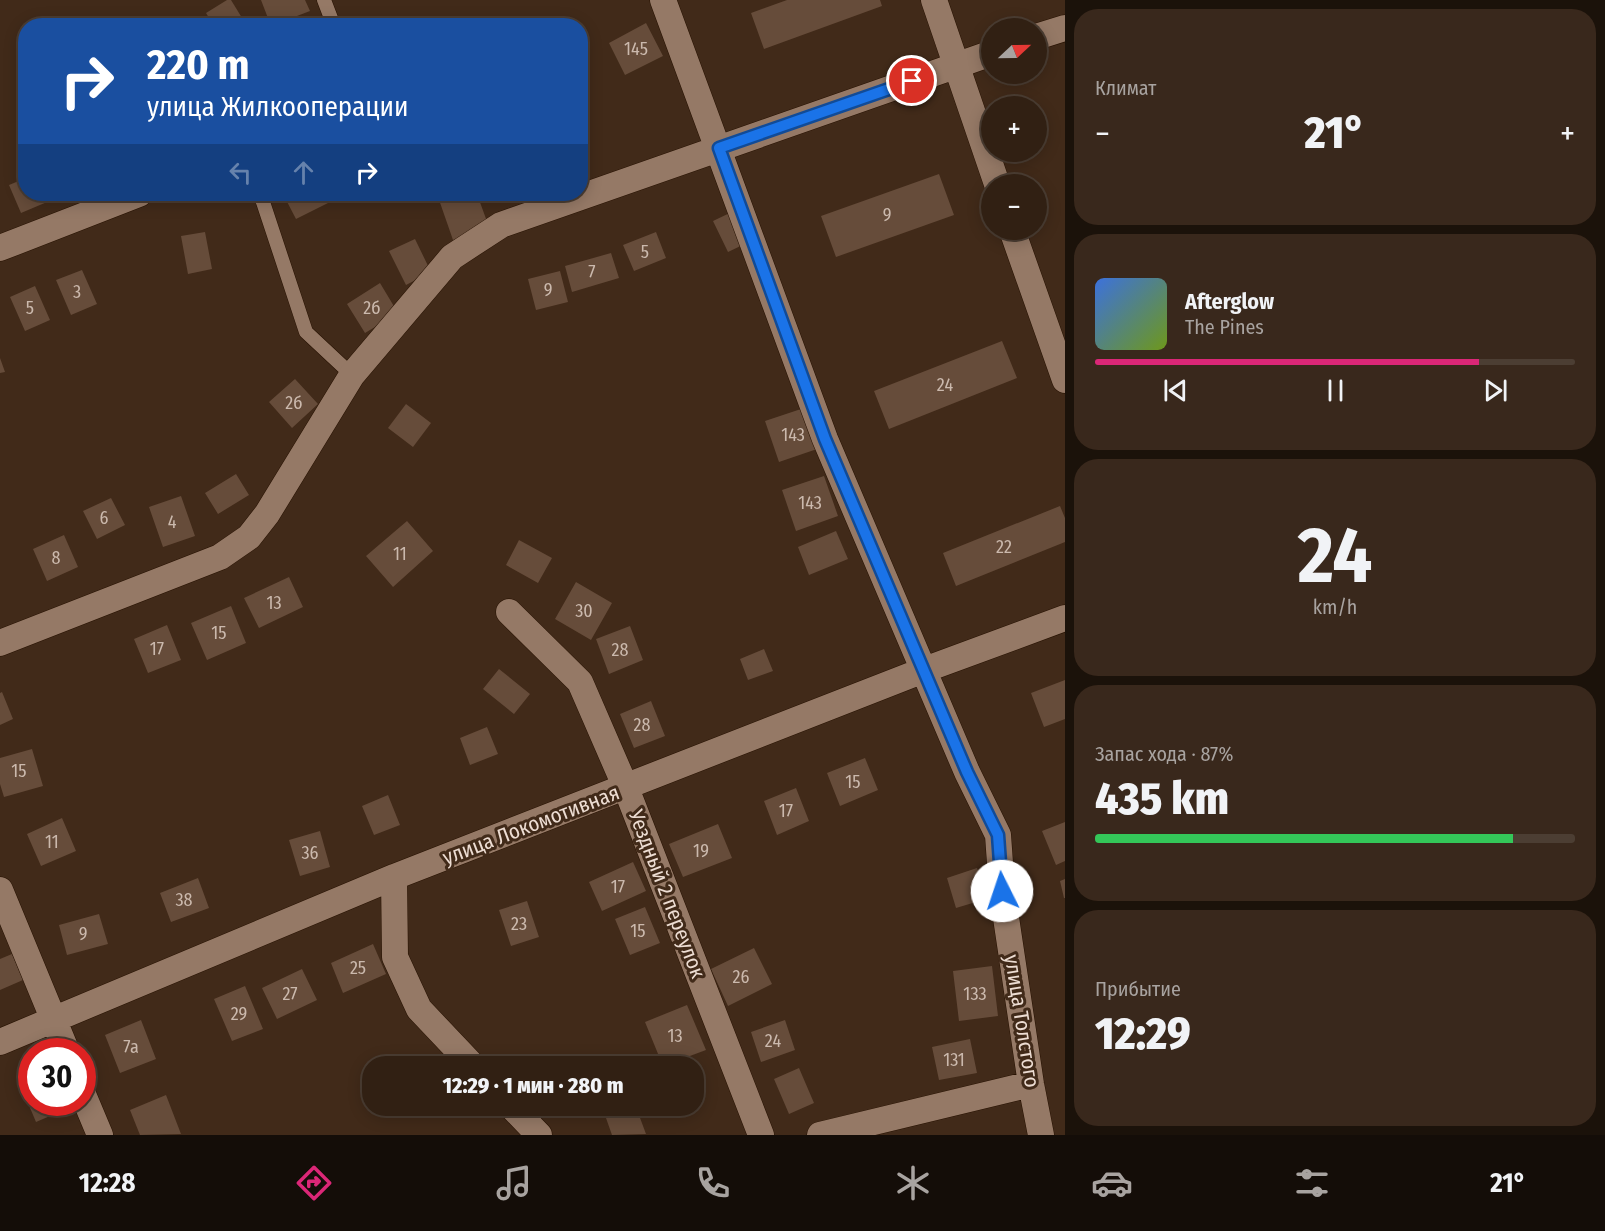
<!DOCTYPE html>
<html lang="ru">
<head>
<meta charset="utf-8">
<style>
  :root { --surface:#312013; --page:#39281c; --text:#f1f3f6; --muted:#a8a3a0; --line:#4c3e33; --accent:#db2777 }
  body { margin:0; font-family:"Fira Sans Condensed",sans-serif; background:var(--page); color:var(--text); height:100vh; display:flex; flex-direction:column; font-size:22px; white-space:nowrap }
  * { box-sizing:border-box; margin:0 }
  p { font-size:20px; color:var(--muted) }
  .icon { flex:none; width:33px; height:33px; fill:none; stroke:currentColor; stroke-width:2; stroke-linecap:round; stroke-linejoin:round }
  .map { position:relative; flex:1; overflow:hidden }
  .details { display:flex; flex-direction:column; gap:9px; padding:9px; background:#1b120a; width:540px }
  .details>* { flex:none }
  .banner { position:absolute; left:18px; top:18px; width:570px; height:183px; border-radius:24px; box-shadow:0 3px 15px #0003,0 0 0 2px var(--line); background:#1a4fa0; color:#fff; overflow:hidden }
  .needle { width:39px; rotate:68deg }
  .tools { position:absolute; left:981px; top:18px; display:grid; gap:12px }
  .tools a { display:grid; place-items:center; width:66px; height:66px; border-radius:50%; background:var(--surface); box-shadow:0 3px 15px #0003,0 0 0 2px var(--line); font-size:30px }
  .speed { position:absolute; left:18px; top:1038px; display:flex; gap:12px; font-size:30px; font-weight:700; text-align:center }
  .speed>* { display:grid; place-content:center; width:78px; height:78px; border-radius:50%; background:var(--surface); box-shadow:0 3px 15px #0003,0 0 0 2px var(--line); line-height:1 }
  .speed .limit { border:9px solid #d22; background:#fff; color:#111 }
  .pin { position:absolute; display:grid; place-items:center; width:51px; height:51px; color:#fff; margin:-26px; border:3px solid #fff; border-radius:50%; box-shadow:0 2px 6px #0007 }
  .me { position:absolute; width:66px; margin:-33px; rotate:356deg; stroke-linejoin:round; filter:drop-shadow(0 0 4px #0008) }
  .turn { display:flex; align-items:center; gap:21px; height:126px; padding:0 30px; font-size:27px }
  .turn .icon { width:78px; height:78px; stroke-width:2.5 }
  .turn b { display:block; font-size:42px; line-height:51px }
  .lanes { display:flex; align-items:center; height:57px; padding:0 30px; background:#0003; justify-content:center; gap:30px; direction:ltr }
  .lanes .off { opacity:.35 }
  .big { font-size:45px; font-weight:800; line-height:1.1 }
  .details .card { flex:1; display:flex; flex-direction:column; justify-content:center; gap:9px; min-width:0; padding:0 21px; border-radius:24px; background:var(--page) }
  .details .dial { align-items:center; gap:0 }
  .dial b { font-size:78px; line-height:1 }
  .song { display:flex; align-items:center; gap:18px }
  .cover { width:72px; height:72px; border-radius:9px; background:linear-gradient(135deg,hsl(220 70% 55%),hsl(80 70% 35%)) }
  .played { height:6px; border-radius:3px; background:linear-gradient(90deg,var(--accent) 80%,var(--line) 80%) }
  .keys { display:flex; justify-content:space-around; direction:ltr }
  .heat { display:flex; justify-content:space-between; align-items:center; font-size:33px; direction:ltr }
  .charge { height:9px; border-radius:4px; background:linear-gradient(90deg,#34c759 87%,var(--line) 0) }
  .trip { position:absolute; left:362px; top:1056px; width:342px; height:60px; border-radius:24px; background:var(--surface); box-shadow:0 3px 15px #0003,0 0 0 2px var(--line); font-weight:800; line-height:60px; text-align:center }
  .tab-bar { display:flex; height:96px; justify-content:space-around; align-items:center; background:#140d08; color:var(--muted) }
  .tab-bar .icon { width:42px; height:42px }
  .tab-bar .current { color:var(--accent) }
  .tab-bar b { font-size:27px; color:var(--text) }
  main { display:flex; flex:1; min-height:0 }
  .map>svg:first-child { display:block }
</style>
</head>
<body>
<main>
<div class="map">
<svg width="1065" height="1135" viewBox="0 0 1065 1135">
  <rect width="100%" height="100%" fill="#412a19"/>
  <path fill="#664c3a" d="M227,0H231L247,26H214L206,13Z
    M261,0H305L310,11L271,26Z
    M787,0H880L882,6L764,49L751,13Z
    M458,19L461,26H442V25Z
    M646,23L663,56L625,75L609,43Z
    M939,174L954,215L836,257L821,216Z
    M26,178V194H66L21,213L9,185Z
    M283,194H324L328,203L296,219Z
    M437,194H477L489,227L453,240Z
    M736,210L751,241L728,252L713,221Z
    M205,232L212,269L188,274L181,236Z
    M656,232L666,258L634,271L623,245Z
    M415,239L431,272L406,285L389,251Z
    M611,253L619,278L572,292L565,266Z
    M82,270L97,304L71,315L56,280Z
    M560,271L568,302L536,310L528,279Z
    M380,283L398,313L365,333L347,304Z
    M35,286L50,320L25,331L10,297Z
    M1002,341L1017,378L889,429L874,391Z
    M0,358L5,372L0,373Z
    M295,379L318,404L292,428L269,402Z
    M406,404L431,423L413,447L388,428Z
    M807,407L820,448L779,462L765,421Z
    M236,474L249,495L218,514L205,493Z
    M824,476L838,516L796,531L782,490Z
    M181,496L195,536L163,547L149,507Z
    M111,498L125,525L97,539L83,511Z
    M1060,506L1065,518V542L956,586L943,553Z
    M407,521L433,551L393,587L366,556Z
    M836,531L848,559L809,575L798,547Z
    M64,535L78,567L47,581L33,549Z
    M519,540L552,558L538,583L506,565Z
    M289,577L303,607L259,628L244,598Z
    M576,582L612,603L591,640L555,619Z
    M231,606L246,643L207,660L191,623Z
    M167,625L181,660L148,673L134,639Z
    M630,626L643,660L609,674L596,639Z
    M764,649L773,671L748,680L740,659Z
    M499,669L530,694L514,714L483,689Z
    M1065,680V719L1044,727L1031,693Z
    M2,692L13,719L0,725V693Z
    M651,701L665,736L634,748L620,714Z
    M487,727L498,754L470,765L460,738Z
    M32,749L43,786L4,797L0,784V758Z
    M865,758L878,790L840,806L827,773Z
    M796,788L809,821L777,835L764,801Z
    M388,795L400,825L374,835L362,806Z
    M62,818L76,851L41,866L27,834Z
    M1065,822V861L1056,865L1042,831Z
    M718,824L732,858L683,877L669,844Z
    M320,831L330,867L300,876L289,840Z
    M633,862L646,891L602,911L589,882Z
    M977,868L986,899L956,908L947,878Z
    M198,878L209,908L171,922L160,893Z
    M1065,879V898H1064L1060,881Z
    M527,901L539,937L511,946L499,910Z
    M645,907L660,943L630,955L615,919Z
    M99,914L108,944L67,955L59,925Z
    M373,944L386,974L343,993L331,963Z
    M754,948L772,984L728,1006L711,969Z
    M12,954L23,980L0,990V959Z
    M992,966L998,1016L959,1021L953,971Z
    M302,969L317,1000L277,1019L262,988Z
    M245,986L263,1029L232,1041L214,999Z
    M687,1005L706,1050L663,1066L645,1022Z
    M141,1020L156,1059L120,1073L105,1035Z
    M785,1020L795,1050L761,1062L751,1032Z
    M970,1039L977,1073L939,1080L932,1047Z
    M799,1068L814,1103L789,1114L774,1079Z
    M32,1079V1102H69L71,1107L36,1122L20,1084Z
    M166,1095L181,1134L140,1135L130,1110Z
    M636,1107L646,1134L612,1135L606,1118Z"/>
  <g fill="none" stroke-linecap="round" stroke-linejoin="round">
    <g stroke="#271202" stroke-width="15">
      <path id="service" d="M324,0L334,26
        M259,194L263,202L306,332L352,375"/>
    </g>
    <g stroke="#271202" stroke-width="27">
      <path id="minor" d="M663,0L825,439L967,772L998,835L1002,891L1031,1084L1041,1135
        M934,0L997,184
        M1036,37L1065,28
        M1012,230L1065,380
        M0,248L139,194
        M509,612L580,682L626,788L761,1135
        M0,643L220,557L249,537L267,514L352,375L452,257L501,225L992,53
        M394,877L395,957L419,1009L473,1066
        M0,890L67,1052
        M0,1042L394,877L924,670L1065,618
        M82,1092L100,1135
        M511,1106L539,1135
        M820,1135L1031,1084"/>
    </g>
    <use href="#service" stroke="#957966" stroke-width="14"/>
    <use href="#minor" stroke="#957966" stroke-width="26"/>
  </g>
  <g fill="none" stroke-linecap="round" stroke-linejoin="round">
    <g stroke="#114b97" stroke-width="15">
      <path id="route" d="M912,81L719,148L825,439L967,772L998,835L1002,891"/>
    </g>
    <use href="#route" stroke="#1a73e8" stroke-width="10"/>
  </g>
  <g text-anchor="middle" stroke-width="6" stroke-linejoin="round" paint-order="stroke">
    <g font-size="18" fill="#cbb9ad">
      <text x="636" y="55">145</text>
      <text x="887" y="221">9</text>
      <text x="645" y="258">5</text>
      <text x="592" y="278">7</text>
      <text x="548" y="296">9</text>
      <text x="77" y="298">3</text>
      <text x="30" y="314">5</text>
      <text x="372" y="314">2б</text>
      <text x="945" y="391">24</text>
      <text x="294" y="409">2б</text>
      <text x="793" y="441">143</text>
      <text x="810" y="509">143</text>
      <text x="104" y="524">6</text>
      <text x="172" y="528">4</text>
      <text x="1004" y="553">22</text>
      <text x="400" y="560">11</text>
      <text x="56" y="564">8</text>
      <text x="274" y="609">13</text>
      <text x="584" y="617">30</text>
      <text x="219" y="639">15</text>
      <text x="157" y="655">17</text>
      <text x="620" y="656">28</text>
      <text x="642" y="731">28</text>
      <text x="19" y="777">15</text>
      <text x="853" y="788">15</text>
      <text x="786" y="817">17</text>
      <text x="52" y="848">11</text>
      <text x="701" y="857">19</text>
      <text x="310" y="859">36</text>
      <text x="618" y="893">17</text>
      <text x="184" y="906">38</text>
      <text x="519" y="930">23</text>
      <text x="638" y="937">15</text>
      <text x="83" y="940">9</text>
      <text x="358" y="974">25</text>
      <text x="741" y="983">26</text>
      <text x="290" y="1000">27</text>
      <text x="975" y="1000">133</text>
      <text x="239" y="1020">29</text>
      <text x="675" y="1042">13</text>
      <text x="773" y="1047">24</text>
      <text x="131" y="1053">7а</text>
      <text x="954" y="1066">131</text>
    </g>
    <g font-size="21" fill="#edddd3" stroke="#412a19">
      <text transform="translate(531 825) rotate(-21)" y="7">улица Локомотивная</text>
      <text transform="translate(667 894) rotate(69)" y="7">Уездный 2 переулок</text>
      <text transform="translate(1022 1021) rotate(81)" y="7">улица Толстого</text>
    </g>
  </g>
</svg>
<div class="tools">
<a><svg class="needle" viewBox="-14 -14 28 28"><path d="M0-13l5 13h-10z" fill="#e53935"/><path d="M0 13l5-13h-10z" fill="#a8a3a0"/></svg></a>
<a>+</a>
<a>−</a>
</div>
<div class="speed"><div class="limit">30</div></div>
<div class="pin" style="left:912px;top:81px;background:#d93025"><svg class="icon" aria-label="arrive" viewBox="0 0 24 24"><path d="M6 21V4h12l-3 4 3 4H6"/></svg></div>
<svg class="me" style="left:1002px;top:891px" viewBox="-20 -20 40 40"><circle r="19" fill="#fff"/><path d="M0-13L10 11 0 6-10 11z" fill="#1a73e8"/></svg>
<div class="trip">12:29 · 1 мин · 280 m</div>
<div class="banner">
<div class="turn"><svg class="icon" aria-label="right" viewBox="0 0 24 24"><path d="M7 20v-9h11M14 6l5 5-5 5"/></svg><div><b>220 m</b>улица Жилкооперации</div></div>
<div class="lanes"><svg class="icon off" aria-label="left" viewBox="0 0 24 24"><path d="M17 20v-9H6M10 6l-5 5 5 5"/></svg><svg class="icon off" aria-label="ahead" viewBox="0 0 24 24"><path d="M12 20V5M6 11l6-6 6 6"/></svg><svg class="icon" aria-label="right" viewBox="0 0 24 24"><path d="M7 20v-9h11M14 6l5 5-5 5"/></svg></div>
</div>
</div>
<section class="details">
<div class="card"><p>Климат</p>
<div class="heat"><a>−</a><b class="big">21°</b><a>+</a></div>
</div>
<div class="card">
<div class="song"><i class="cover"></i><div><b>Afterglow</b><p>The Pines</p></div></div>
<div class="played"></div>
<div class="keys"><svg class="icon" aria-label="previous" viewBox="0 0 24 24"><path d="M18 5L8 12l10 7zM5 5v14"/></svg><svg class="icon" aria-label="pause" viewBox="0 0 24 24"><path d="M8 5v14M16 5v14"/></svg><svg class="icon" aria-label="next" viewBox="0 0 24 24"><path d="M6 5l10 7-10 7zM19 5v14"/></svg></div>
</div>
<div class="card dial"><b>24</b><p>km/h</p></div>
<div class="card"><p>Запас хода · 87%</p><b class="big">435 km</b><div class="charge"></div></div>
<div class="card"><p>Прибытие</p><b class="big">12:29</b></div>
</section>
</main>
<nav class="tab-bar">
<b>12:28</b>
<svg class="icon current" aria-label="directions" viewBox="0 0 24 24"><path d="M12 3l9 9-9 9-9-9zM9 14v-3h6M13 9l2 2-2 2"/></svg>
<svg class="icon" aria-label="music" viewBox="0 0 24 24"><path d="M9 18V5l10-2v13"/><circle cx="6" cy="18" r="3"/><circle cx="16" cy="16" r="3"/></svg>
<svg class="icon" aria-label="phone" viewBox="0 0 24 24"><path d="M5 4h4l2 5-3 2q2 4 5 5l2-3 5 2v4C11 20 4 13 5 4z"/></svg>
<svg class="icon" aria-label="climate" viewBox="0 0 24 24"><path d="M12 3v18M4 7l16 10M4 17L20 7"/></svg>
<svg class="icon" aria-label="car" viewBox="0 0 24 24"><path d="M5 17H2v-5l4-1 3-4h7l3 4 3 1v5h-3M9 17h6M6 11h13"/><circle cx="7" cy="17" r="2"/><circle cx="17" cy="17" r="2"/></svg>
<svg class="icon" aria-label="filters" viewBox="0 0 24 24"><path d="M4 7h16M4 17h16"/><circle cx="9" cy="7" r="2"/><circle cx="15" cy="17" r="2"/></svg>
<b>21°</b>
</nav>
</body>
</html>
